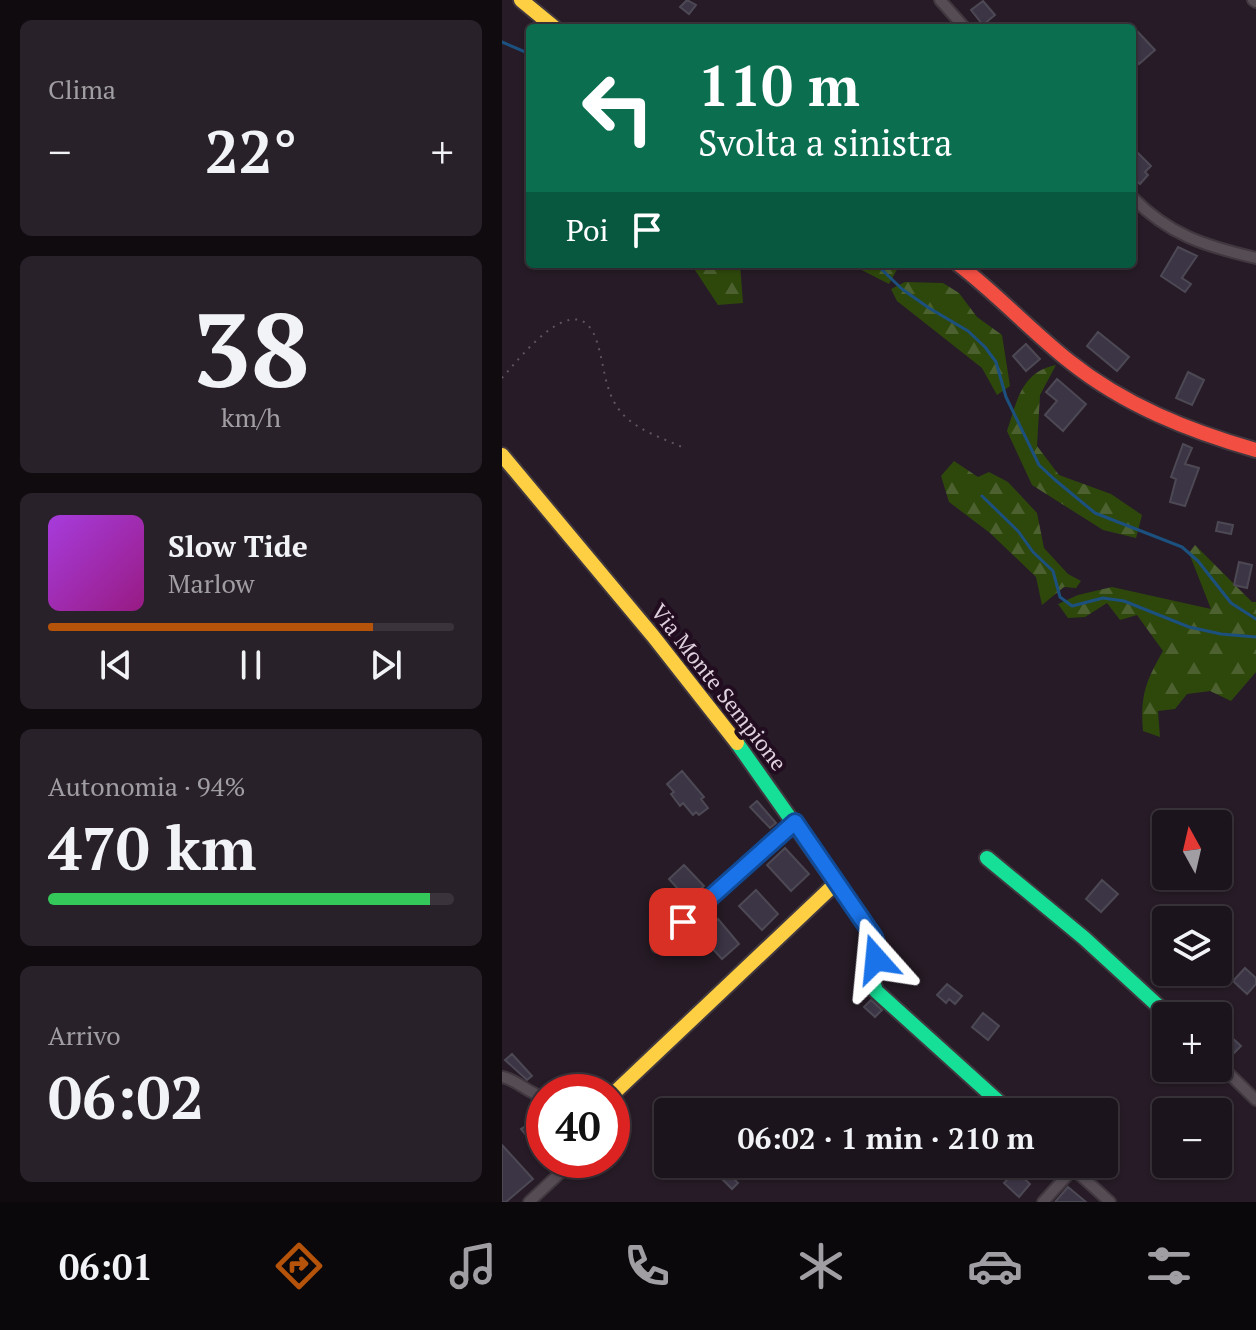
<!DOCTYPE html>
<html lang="it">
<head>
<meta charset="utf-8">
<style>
  :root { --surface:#1c141c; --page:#292129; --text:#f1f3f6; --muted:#a09ea3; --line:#3a333b; --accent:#b45309 }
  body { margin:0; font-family:"PT Serif",serif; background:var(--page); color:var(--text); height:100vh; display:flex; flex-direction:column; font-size:30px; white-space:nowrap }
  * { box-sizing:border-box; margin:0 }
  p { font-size:26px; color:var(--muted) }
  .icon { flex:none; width:44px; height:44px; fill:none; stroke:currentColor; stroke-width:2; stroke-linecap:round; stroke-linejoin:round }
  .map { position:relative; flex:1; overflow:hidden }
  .drawer { display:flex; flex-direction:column; gap:20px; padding:20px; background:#0f0b0f; width:502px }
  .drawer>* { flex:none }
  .banner { position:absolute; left:24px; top:24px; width:610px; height:244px; border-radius:8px; box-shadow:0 2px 6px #0004,0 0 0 2px var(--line); background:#0b6e4f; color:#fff; overflow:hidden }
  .needle { width:52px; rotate:352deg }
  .tools { position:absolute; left:650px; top:810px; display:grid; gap:16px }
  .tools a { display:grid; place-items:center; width:80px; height:80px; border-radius:8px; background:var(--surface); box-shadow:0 2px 6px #0004,0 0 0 2px var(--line); font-size:40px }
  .speed { position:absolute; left:24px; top:1074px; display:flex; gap:16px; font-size:40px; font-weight:700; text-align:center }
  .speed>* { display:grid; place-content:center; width:104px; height:104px; border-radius:50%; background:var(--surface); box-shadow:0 2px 6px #0004,0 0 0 2px var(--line); line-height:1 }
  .speed .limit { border:12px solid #d22; background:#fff; color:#111 }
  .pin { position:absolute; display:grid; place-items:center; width:68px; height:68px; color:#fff; margin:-34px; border-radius:16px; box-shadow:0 4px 12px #0006 }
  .me { position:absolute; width:88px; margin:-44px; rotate:342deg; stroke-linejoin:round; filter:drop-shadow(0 0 6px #0008) }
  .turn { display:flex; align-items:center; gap:28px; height:168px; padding:0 40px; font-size:36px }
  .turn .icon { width:104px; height:104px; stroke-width:2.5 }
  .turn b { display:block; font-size:56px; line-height:68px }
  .then { display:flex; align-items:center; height:76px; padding:0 40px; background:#0003; gap:16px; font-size:30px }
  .big { font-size:60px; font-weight:800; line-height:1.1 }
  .drawer .card { flex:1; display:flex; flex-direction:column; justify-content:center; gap:12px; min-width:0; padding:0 28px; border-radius:12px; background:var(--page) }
  .drawer .dial { align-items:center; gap:0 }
  .dial b { font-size:104px; line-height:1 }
  .song { display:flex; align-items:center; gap:24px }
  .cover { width:96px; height:96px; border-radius:12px; background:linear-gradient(135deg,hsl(280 70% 55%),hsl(310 70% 35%)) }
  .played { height:8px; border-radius:4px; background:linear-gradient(90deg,var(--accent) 80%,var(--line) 80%) }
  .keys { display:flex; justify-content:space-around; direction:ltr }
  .heat { display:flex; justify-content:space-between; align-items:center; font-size:44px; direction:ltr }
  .charge { height:12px; border-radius:6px; background:linear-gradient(90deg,#34c759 94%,var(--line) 0) }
  .trip { position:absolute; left:152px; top:1098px; width:464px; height:80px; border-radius:8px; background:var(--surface); box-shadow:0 2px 6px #0004,0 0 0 2px var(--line); font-weight:800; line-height:80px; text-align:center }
  .menu { display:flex; height:128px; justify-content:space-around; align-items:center; background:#0b080b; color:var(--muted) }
  .menu .icon { width:56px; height:56px }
  .menu .selected { color:var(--accent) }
  .menu b { font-size:36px; color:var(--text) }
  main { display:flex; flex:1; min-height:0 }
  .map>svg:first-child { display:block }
</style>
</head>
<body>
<main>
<section class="drawer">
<div class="card"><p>Clima</p>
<div class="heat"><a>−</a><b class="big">22°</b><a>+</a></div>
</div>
<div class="card dial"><b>38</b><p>km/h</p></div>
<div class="card">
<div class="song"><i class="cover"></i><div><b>Slow Tide</b><p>Marlow</p></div></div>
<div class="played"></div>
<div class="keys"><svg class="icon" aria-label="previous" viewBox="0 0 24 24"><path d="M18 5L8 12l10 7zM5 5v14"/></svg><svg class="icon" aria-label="pause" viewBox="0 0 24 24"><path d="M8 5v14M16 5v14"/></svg><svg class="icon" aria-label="next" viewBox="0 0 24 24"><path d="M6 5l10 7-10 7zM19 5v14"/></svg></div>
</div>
<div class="card"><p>Autonomia · 94%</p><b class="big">470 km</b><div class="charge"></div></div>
<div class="card"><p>Arrivo</p><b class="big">06:02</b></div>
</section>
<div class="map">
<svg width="754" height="1202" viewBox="0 0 754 1202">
  <defs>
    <pattern id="forest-firs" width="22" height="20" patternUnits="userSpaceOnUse" patternTransform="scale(2)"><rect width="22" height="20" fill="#2e480c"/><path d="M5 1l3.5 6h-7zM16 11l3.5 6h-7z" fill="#4c612f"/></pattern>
  </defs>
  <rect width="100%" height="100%" fill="#261b26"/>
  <path fill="url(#forest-firs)" d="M189,264H238L241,303L216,305Z
    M348,264H398L387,284Z
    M403,282L441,283L457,293L475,317L500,335L508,386L495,395L480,368L395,301L389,289Z
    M554,365L538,395L535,446L557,475L609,494L640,515L634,538L601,530L530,485L505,431C515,401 519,372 554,365Z
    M452,461L476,477L487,472L506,482L535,513L542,548L566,574L579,581L574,588L562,587L540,605L534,577L488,533L447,502L439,476Z
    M693,545L750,602H754V672L729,701L708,691L685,694L673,709L656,711L658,737L641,731C638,695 644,681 661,651L635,615L618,620L605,603L583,617L566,618L556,604L576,595L610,587L709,609L687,553Z"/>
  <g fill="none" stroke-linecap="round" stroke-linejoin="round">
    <path stroke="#1c507e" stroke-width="3" d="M0,42L28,54
      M374,264L400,289L427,308L466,331L483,347L494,362L504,397L537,465L552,479L593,513L680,547L696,561L729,603L754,619
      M480,496L516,531L531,552L551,571L558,597L570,606L601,598L622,601L687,627L719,634L754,637"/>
  </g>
  <path fill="#3c3546" stroke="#4d4954" stroke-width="2" d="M185,0L194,5L187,14L178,7Z
    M481,1L493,15L481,25L469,10Z
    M636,32L653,50L637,64L630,56V38Z
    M635,152L649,166L643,172L646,175L638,184L630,177V158Z
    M676,247L695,256L680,278L689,284L683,292L659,276Z
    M596,332L627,357L615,371L585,346Z
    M524,344L538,359L524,371L511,356Z
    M686,372L702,380L690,405L674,398Z
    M555,379L584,404L561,431L543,415L555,401L544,392Z
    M681,444L690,448L683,464L697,468L683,506L668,502L674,479L669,477Z
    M716,522L731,525L729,534L714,531Z
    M737,562L750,565L745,588L732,585Z
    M180,771L202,797L199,799L206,808L197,815L194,812L191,815L181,803L178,806L169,794L172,792L165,784Z
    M255,801L274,823L268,828L248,807Z
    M283,848L307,874L289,891L265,865Z
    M182,865L202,886L186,900L167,879Z
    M600,880L616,894L599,912L584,899Z
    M254,890L276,914L260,930L237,906Z
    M216,919L237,944L220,959L198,935Z
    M743,968L754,978V984L745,994L731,981Z
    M445,984L460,996L453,1004L447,999L444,1003L435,995Z
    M369,1000L380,1010L373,1017L362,1007Z
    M698,1002L714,1016H686Z
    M481,1013L497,1026L486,1040L470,1027Z
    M727,1035L739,1046L726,1059L716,1047Z
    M10,1054L30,1076L25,1080L3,1060Z
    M677,1101L679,1112H658L657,1104Z
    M42,1114V1157L19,1129Z
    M0,1145L31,1179L4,1202H0Z
    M217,1164L236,1183L230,1189L211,1170Z
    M514,1171L528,1184L517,1197L502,1183Z
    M566,1187L584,1202H553Z"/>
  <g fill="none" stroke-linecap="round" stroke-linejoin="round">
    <g stroke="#40373f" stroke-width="14">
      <path id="street" d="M438,0L463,28
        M751,0L754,2
        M630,197C667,235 703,246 754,258
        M155,947L293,822
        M716,1063L754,1100
        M0,1077C16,1080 25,1093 42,1097
        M566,1164L608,1202
        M27,1202L72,1160
        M541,1202L571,1169"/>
    </g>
    <g stroke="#40373f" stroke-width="18">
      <path id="fast" d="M235,743L374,940L370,978L374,991L508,1112
        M485,858L582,938L667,1016"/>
    </g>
    <g stroke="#40373f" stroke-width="18">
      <path id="slow" d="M19,0L53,28
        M0,455L151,636L235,743
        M110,1095L334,883"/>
    </g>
    <g stroke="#40373f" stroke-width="18">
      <path id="jam" d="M456,264C495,294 528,330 567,361C622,405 687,431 754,450"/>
    </g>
    <path stroke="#5e565e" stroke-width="2" stroke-dasharray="2 6" stroke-linecap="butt" d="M0,378C18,358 76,282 95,342C103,367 102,390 118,411C133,430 161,438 182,448"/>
    <use href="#street" stroke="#554c54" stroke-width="10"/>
    <use href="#fast" stroke="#16e098" stroke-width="14"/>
    <use href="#slow" stroke="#ffcf43" stroke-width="14"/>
    <use href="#jam" stroke="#f24e42" stroke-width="14"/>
  </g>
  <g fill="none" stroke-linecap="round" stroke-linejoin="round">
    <g stroke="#114b97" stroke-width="20">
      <path id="route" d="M181,922L293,822L372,937L376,949L374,959"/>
    </g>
    <use href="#route" stroke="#1a73e8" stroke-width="14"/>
  </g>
  <g text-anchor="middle" stroke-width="8" stroke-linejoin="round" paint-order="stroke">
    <g font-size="22" fill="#dfd0dd" stroke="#210c20">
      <text transform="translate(217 687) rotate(52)" y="8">Via Monte Sempione</text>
    </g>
  </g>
</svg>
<div class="tools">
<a><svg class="needle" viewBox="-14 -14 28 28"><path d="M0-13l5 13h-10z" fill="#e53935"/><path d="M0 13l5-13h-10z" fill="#a09ea3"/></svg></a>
<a><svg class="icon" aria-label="layers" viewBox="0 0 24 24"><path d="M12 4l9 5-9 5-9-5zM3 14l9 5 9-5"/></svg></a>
<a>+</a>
<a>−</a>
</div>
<div class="speed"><div class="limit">40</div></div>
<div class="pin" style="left:181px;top:922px;background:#d93025"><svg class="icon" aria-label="arrive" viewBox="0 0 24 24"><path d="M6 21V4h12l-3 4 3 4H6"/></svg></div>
<svg class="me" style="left:374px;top:959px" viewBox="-20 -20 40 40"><path d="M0-17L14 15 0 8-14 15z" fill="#1a73e8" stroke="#fff" stroke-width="4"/></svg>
<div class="trip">06:02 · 1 min · 210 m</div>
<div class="banner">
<div class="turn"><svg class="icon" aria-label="left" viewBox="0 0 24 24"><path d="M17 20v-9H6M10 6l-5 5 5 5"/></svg><div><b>110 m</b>Svolta a sinistra</div></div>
<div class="then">Poi<svg class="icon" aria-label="arrive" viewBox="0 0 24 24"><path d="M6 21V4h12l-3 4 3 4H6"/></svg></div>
</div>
</div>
</main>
<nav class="menu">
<b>06:01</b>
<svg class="icon selected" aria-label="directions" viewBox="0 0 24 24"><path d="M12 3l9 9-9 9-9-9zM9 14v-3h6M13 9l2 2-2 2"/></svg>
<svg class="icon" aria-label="music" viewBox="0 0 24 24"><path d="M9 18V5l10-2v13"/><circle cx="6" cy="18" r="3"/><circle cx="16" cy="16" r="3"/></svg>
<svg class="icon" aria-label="phone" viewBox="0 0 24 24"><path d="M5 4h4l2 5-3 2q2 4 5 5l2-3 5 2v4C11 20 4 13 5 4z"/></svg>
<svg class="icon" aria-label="climate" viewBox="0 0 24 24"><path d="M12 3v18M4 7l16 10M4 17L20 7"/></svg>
<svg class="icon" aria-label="car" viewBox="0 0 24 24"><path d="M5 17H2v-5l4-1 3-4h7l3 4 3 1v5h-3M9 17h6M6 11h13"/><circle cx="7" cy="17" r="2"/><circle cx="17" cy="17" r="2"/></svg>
<svg class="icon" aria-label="filters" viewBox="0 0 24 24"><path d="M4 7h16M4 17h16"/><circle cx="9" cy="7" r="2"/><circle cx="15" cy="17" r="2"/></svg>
</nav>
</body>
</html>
